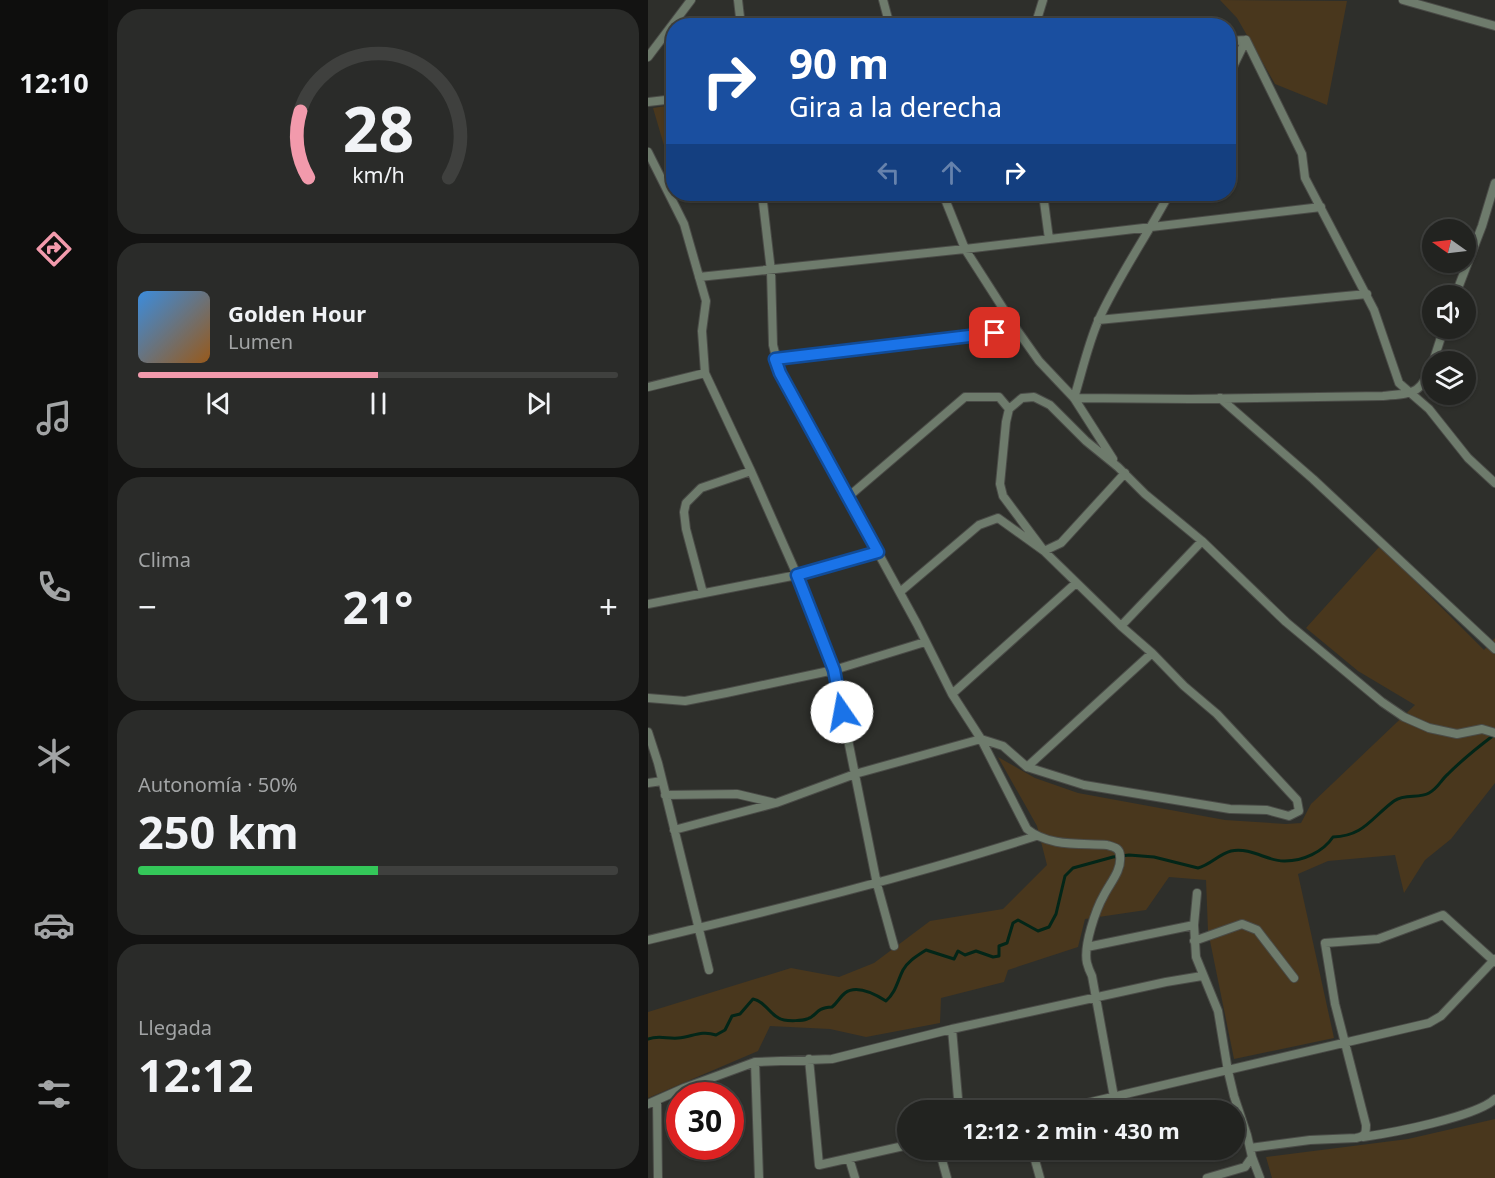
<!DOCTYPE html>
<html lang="es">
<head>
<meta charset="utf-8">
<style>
  :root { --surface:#222320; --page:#2a2b29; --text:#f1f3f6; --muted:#a2a4a5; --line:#3f403e; --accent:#f29aac }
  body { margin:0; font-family:"Noto Sans",sans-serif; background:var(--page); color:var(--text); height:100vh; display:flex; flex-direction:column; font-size:22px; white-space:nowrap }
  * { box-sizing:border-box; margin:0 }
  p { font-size:20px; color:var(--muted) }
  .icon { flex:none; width:33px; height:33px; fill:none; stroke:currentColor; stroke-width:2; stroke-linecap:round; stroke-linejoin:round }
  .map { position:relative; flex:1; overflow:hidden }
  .panel { display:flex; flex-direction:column; gap:9px; padding:9px; background:#131312; width:540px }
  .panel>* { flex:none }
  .guide { position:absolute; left:18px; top:18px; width:570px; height:183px; border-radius:24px; box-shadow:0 2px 4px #0004,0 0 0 2px var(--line); background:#1a4fa0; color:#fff; overflow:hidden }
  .needle { width:39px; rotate:284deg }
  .buttons { position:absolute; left:774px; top:219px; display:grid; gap:12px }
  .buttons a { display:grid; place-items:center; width:54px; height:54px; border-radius:50%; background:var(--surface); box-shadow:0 2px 4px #0004,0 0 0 2px var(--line); font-size:30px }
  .speed { position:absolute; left:18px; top:1082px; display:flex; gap:12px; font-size:30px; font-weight:700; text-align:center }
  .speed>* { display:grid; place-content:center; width:78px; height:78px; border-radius:50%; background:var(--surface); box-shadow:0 2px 4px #0004,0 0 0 2px var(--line); line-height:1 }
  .speed .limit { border:9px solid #d22; background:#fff; color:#111 }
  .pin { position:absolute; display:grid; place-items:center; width:51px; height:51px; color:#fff; margin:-26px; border-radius:12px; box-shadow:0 3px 9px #0006 }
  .me { position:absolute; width:66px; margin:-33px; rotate:348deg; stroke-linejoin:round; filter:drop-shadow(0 0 4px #0008) }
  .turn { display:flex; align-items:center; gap:21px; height:126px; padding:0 24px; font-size:27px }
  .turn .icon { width:78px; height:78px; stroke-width:2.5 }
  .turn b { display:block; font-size:42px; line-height:51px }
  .lanes { display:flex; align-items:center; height:57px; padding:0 24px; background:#0003; justify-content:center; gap:30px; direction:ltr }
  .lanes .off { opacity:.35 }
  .big { font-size:45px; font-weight:700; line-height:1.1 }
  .panel .card { flex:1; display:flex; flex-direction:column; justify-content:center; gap:9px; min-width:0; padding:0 21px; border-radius:24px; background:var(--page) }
  .panel .dial { align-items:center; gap:0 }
  .dial svg { height:156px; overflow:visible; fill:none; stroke:var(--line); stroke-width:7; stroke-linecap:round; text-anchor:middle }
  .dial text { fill:var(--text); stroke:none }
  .song { display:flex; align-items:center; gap:18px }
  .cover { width:72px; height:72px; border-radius:9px; background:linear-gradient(135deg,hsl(210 70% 55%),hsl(30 70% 35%)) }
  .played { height:6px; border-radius:3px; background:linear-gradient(90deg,var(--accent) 50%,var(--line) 50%) }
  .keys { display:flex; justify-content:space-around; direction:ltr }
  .heat { display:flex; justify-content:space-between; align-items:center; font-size:33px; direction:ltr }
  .charge { height:9px; border-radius:4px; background:linear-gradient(90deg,#34c759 50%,var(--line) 0) }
  .trip { position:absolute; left:249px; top:1100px; width:348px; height:60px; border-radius:30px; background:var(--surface); box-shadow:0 2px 4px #0004,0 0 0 2px var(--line); font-weight:700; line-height:60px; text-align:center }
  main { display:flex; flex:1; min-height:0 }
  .tabs { display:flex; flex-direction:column; width:108px; justify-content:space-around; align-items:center; background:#0e0e0d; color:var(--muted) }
  .tabs .icon { width:42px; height:42px }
  .tabs .current { color:var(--accent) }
  .tabs b { font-size:27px; color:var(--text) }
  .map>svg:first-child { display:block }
</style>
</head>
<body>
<main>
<nav class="tabs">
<b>12:10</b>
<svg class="icon current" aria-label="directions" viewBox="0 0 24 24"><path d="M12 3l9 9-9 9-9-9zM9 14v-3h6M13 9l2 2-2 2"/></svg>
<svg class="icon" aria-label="music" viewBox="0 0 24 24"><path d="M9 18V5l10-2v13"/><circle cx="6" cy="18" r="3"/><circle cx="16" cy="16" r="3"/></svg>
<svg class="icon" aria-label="phone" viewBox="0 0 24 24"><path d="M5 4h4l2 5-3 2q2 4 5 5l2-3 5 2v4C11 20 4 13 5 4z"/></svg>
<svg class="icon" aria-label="climate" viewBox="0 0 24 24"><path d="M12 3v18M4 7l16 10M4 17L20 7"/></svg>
<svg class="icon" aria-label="car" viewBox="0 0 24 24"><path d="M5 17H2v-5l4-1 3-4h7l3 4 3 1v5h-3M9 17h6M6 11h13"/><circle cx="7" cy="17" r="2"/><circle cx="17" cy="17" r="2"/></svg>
<svg class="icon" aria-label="filters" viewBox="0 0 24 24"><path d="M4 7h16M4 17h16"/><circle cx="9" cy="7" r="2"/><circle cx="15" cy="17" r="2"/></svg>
</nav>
<section class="panel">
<div class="card dial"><svg viewBox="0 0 100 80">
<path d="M14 69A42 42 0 1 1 86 69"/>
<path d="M14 69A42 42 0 0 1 10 35" stroke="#f29aac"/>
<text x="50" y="56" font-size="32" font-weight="700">28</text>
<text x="50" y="72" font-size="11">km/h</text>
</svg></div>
<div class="card">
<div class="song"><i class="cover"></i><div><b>Golden Hour</b><p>Lumen</p></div></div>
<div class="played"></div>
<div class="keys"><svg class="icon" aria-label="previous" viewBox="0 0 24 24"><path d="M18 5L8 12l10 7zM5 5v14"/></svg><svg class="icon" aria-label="pause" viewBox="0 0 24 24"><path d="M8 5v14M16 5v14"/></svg><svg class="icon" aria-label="next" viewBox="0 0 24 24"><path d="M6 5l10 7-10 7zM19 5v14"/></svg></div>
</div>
<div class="card"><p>Clima</p>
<div class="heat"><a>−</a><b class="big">21°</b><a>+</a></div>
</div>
<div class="card"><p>Autonomía · 50%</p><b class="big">250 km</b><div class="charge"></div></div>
<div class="card"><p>Llegada</p><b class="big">12:12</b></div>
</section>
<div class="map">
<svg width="847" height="1178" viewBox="0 0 847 1178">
  <rect width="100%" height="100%" fill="#2e2f2b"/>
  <path fill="#49371d" d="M572,0L699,1L679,105L627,84L589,18Z
    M25,105H26L25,176L5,108Z
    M732,546L836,650L847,638V783L803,839L777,860L756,893L747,855L680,861L650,874L686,1038L586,1059L560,931L558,880L521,877L498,910L437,919L430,947L360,970L356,982L293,998L292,1023L218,1037L182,1029L122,1026L110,1051L0,1098V1012L143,968L191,977L226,963L282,921L355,909L399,865L389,826L350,757L387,778L430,793L577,820L638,824L653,823L663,804L767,705L710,671L658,628Z
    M847,1119V1178H624L618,1157L760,1139Z"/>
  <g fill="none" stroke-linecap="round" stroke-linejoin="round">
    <path stroke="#032618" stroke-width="3" d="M0,1039C10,1035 20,1039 30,1038C44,1037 53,1030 68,1035L77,1030L84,1016L92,1014L105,999C118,1001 123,1018 136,1020C141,1021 154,1021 159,1019C170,1016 166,1008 184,1007C189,1003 192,997 197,993C209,984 227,994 238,1001C248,992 249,982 255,970C260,961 269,956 278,950L306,959L310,951L317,955L328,951L345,957L351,956V946L359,943L365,923L370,920L390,931L401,927L408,914L417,876L425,868L465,857L481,855L506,857L550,868C562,865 571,854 583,851C604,847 620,862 637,861C655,861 675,852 685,837C716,836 723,818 746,801C757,793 771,799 781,793C790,788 793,780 800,774C814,760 830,747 846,735"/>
    <g stroke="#4a4b47" stroke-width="10">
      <path id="minor" d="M90,0L93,26
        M235,0L242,26
        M755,0L847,26
        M387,26L395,0
        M598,40L654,154L657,178L726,310L751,383L781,409L820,458L847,483
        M580,41L598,40
        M0,57L43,0
        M580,77L598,40
        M0,102L26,99
        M0,152L36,224L58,301L54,331L57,373L103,471L149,575L186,670L229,884L246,946
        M114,194L123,271L125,345L132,373L269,624L304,694L333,739L379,829C401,847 432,843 459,845C466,847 472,848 472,856C474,870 462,883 456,895C448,909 435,946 439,963C440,967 442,972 444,976L466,1097
        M295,194L317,249L369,330L391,361L426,398L465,459
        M395,194L401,239
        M51,277L317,249L673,207
        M807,296L834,226L847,183
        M450,320L719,294
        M127,359L369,330
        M785,362L796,328
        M0,387L57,373
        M426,398L542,399L735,396C765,393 773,395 784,364
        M426,398C434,372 440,344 451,319C471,275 499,236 521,194
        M572,398L665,479L847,649
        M200,497L317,397H351L361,409
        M252,592L331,525L350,518L396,551L413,543L477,473
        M55,593L38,529L36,512L38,503L53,488L103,471
        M0,604L149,575L230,552
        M473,626L554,541
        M304,694L428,583
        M0,698L37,701L78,693L186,670L277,642
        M0,732L10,763L61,970
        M379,767L504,653
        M0,783L14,781
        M17,795L89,794L127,803
        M26,830L128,803L207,774L333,739L355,746L379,767L436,785L582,809L619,810L641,816L651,811L649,800L569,714L536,686L504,653L473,626L396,551L355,496L352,484L358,422L361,409L374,398L386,397L402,405L438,441L470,467L497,494L554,541L638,622L734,702L756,717L781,728L809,734L834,729L847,733
        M549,893L546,925L548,957L570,1011L580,1071L586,1096L599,1135L604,1157L597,1167L559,1178
        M0,940C130,909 260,877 388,836
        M546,941L594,924L609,930L646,978
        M439,947L546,925
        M304,1029L311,1110
        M161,1059L171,1165L260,1145
        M107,1062L111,1178
        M9,1101L10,1178
        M0,1104L36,1088L107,1062L184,1059L304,1029L518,982L554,976
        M409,1110L781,1023L793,1016L847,959
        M715,1137C743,1133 828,1117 847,1099
        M602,1148L662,1140L708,1138C717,1136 718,1134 718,1125L687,1004L677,943L730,939L795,915L847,962
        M291,1149L299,1178
        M384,1149L392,1178
        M604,1157L612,1178
        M201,1158L207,1178"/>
    </g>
    <use href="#minor" stroke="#6e7b6c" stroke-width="8"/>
  </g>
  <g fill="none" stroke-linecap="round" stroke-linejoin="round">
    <g stroke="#114b97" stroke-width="15">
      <path id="route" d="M194,712L186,670L149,575L230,552L132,373L127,359L347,333"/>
    </g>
    <use href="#route" stroke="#1a73e8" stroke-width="10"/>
  </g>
</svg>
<div class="buttons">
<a><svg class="needle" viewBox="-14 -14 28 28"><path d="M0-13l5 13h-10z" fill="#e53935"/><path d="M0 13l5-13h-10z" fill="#a2a4a5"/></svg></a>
<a><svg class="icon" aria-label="sound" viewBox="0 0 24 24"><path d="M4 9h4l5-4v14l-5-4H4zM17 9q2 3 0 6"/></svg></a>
<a><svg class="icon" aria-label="layers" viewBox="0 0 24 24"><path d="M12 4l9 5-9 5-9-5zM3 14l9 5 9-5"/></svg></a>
</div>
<div class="speed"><div class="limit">30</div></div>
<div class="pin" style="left:347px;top:333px;background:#d93025"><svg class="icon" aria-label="arrive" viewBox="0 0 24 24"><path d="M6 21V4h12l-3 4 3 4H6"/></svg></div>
<svg class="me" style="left:194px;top:712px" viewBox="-20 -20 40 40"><circle r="19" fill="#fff"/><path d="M0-13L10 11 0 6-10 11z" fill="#1a73e8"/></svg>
<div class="trip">12:12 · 2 min · 430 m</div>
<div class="guide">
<div class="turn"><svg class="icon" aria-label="right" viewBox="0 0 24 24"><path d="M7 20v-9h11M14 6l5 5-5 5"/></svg><div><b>90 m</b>Gira a la derecha</div></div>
<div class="lanes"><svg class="icon off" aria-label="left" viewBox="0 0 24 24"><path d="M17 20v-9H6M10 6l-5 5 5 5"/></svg><svg class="icon off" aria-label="ahead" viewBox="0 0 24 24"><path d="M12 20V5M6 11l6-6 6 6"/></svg><svg class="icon" aria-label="right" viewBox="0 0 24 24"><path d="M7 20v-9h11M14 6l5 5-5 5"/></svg></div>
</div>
</div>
</main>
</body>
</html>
